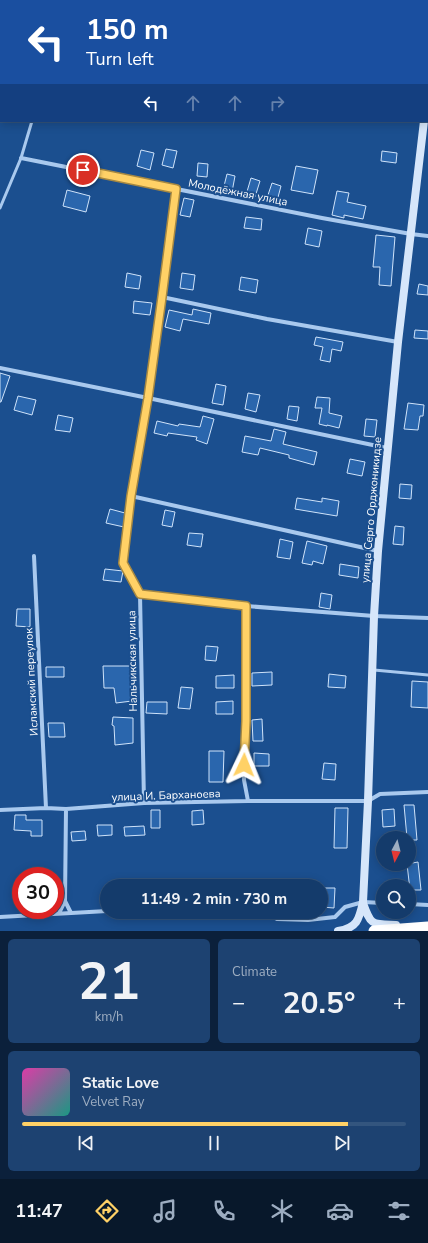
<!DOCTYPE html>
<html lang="en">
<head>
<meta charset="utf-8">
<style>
  :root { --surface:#143b6b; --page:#1d4271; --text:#f1f3f6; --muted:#9dadc1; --line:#33557e; --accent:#ffd166 }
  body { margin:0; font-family:"Nunito Sans",sans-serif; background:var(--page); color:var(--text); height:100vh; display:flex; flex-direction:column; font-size:15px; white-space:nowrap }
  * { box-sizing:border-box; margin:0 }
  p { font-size:13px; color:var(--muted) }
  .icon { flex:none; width:22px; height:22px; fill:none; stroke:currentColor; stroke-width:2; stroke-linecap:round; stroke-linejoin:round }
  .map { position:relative; height:931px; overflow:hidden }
  .panel { display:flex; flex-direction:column; gap:8px; padding:8px; background:#0b203b; flex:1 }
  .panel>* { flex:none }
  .top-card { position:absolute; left:0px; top:0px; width:428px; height:122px; box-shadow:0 2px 10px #0003,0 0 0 1px var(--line); background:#1a4fa0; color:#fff; overflow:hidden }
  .needle { width:26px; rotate:187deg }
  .buttons { position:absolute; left:376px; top:831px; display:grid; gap:8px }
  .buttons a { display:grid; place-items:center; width:40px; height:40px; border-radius:50%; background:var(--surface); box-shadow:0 2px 10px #0003,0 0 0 1px var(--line); font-size:20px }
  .speed { position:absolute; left:12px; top:867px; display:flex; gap:8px; font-size:20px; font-weight:700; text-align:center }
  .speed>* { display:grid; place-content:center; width:52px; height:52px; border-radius:50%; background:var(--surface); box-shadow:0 2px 10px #0003,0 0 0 1px var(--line); line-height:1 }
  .speed .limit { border:6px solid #d22; background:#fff; color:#111 }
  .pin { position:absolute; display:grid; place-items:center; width:34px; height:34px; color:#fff; margin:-17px; border:2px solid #fff; border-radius:50%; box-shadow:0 1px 4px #0007 }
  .me { position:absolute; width:44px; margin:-22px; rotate:2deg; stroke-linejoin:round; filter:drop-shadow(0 0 3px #0008) }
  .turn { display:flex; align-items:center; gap:14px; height:84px; padding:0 20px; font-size:18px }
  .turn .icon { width:52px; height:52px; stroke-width:2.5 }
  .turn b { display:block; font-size:28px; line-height:34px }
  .lanes { display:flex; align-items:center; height:38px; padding:0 20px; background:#0003; justify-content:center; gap:20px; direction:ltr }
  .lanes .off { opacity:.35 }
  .big { font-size:30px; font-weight:700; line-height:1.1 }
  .panel .tile { flex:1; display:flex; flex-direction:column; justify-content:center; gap:6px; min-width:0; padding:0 14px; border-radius:6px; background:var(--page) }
  .panel .dial { align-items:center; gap:0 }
  .dial b { font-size:52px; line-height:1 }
  .song { display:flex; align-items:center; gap:12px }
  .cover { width:48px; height:48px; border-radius:6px; background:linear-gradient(135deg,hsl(320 70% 55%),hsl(170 70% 35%)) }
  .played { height:4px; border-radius:2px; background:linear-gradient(90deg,var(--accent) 85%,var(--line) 85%) }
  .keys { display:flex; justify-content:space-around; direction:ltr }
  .heat { display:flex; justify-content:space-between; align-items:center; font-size:22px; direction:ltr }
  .panel .tiles { flex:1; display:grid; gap:8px; grid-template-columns:1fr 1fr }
  .tile:last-child { grid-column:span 2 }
  .trip { position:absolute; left:100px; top:879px; width:228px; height:40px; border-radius:20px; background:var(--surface); box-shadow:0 2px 10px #0003,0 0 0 1px var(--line); font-weight:700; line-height:40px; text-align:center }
  .menu { display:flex; height:64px; justify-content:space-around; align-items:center; background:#08182b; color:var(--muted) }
  .menu .icon { width:28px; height:28px }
  .menu .on { color:var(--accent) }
  .menu b { font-size:18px; color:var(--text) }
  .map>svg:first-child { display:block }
</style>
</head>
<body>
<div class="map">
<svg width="428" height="931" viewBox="0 0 428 931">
  <rect width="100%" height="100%" fill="#1b4f8f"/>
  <path fill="#2a66ad" stroke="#cfe3fa" d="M166,149L177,151L173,168L162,165Z
    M141,150L154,153L150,170L137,166Z
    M382,151L397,153L396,163L381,161Z
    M198,163L208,164L207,177L197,176Z
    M296,166L318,170L313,194L291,190Z
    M227,174L235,176L232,192L223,190Z
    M251,178L260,181L255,197L246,195Z
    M272,183L281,186L277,201L267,198Z
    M67,190L90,196L86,212L63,206Z
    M337,191L349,193L347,202L366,206L363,219L344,215V218L332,215Z
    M184,198L194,200L190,217L180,215Z
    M246,217L262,219L261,230L244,228Z
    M308,228L322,231L319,247L305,244Z
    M376,235L395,237L391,286L379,285L380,267H373Z
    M127,273L141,276L139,289L125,287Z
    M182,273L195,275L193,290L180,288Z
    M241,277L258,280L256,293L239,290Z
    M419,284L428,286V295L417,294Z
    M134,301L152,303L150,315L133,313Z
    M193,309L211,313L209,324L183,319L180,331L165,327L169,310L192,315Z
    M415,330L428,331V339L414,338Z
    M316,337L343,342L341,351L332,349L330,362L320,360L323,347L314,345Z
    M0,373L10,376L1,402H0Z
    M216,384L226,386L223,405L212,403Z
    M248,393L260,395L256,412L245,409Z
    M18,396L36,400L32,415L14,410Z
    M317,397L330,398L329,413L342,416L339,428L327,425V426L319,424L322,408H315Z
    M408,403L424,405L423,416H420L418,430L404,429Z
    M289,406L299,407L297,421L287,419Z
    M58,415L73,418L70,432L55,430Z
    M203,416L214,419L207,444L196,440L197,437L168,433L167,436L154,433L157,421L178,426L179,424L200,427Z
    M366,419L377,420L375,437L364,436Z
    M274,429L286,432L283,444L317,452L314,465L289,458V455L260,448L258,455L242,452L245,436L271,441Z
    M350,459L365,462L362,476L347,473Z
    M400,484L412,485L411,499L399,498Z
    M297,498L322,502V498L339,501L337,516L295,509Z
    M110,509L125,513L124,527L106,523Z
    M165,510L175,512L172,527L162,525Z
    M395,526L404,527L403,545L393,544Z
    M189,533L203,534L201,547L187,545Z
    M280,539L293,542L290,559L277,557Z
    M307,541L327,546L323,564L313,561L312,565L302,563Z
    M340,564L359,567L358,578L339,575Z
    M105,569L123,571L121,582L103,580Z
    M321,593L332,595L330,609L319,607Z
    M17,609H30V627L16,626Z
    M206,646L218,647L216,661L205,660Z
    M103,666H131L132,672H130L132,701L116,703L114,688H104Z
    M46,667H64V677H46Z
    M272,672V685L252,686V673Z
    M329,674L346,676L345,688L328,687Z
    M234,675V688H216V676Z
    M412,681L428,682V708L411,707Z
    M181,687L193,688L190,709L178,708Z
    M233,701V714H216V702Z
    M147,702H167V714L146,713Z
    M113,717L133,718V743L115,745L114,726L112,725Z
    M262,719L263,741H253L252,720Z
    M48,723H64L65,737H49Z
    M209,751H224L223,782H209Z
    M254,753L269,754V766H254Z
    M324,763L336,764L335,780L322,779Z
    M404,805H414L417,840H409V838H407Z
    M335,808H348L347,848H334Z
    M394,809L395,826L383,827L382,810Z
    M151,810H160V828H151Z
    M203,810L204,824L192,825V811Z
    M15,815H26V820H42V836H31V831L14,830Z
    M97,825H112V835L98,836Z
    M144,826L145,835L125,836L124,827Z
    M85,831L86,840L72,841L71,832Z
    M418,862L421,890H410L407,864Z
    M321,888H335L334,908L321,907Z"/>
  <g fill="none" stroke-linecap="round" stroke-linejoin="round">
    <path stroke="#a9c9ee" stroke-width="3" d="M0,208L21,158L32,121
      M374,670L428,675"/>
    <path stroke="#a9c9ee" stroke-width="4" d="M21,158L322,218L411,234L428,236
      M162,297L267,319L398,342
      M0,368L148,398L387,448
      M131,496L378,551
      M34,556L46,808
      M140,594L246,606L374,616L428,618
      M246,606V721L244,780L248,801
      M144,803L140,594L123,563L131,496L148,398L162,297L176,189
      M0,810L46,808L66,809L144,803L248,801H368L380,794L428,792
      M65,901L71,913
      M409,904L428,905
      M263,912L277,919L308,920L335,917L345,907L363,902L383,903
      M59,913L65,901L66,809
      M0,917L107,911"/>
    <path stroke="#d6e6fa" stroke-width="8" d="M427,82L428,67
      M363,903C371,926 372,924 396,925
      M338,931C357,928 359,920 363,902L368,801L374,616L378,551L398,342L424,121"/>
    <path stroke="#fff" stroke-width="11" d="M374,931L428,927"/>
  </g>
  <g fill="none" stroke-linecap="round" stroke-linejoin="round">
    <g stroke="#a68842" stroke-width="10">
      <path id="route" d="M83,170L176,189L162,297L148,398L131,496L123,563L140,594L246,606V721L244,765"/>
    </g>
    <use href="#route" stroke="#ffd166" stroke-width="7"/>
  </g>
  <g text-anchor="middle" stroke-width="4" stroke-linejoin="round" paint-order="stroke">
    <g font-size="11" fill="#fff" stroke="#1b4f8f">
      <text transform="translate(238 192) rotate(11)" y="4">Молодёжная улица</text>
      <text transform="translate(371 510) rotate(-85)" y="4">улица Серго Орджоникидзе</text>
      <text transform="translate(132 661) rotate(-91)" y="4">Нальчикская улица</text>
      <text transform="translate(31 682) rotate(-93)" y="4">Исламский переулок</text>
      <text transform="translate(166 795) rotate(-2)" y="4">улица И. Барханоева</text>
    </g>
  </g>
</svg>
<div class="buttons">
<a><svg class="needle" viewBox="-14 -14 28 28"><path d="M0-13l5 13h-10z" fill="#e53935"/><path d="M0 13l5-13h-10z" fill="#9dadc1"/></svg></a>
<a><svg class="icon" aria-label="search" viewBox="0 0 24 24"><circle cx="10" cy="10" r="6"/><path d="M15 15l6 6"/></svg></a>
</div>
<div class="speed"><div class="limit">30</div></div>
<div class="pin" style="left:83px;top:170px;background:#d93025"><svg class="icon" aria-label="arrive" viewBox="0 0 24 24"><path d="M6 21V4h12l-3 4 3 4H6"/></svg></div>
<svg class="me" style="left:244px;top:765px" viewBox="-20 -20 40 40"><path d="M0-17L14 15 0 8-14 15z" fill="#ffd166" stroke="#fff" stroke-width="4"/></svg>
<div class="trip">11:49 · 2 min · 730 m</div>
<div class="top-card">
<div class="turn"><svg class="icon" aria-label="left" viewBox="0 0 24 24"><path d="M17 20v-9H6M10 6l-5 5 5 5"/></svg><div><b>150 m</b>Turn left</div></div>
<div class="lanes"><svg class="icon" aria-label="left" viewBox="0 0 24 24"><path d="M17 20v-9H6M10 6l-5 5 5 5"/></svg><svg class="icon off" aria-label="ahead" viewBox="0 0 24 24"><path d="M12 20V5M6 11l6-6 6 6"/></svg><svg class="icon off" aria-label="ahead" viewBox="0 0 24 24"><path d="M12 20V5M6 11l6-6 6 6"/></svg><svg class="icon off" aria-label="right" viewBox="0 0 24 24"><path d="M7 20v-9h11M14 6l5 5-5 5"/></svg></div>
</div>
</div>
<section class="panel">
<div class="tiles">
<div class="tile dial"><b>21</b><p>km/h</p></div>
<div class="tile"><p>Climate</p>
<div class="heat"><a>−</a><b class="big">20.5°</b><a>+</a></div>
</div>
<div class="tile">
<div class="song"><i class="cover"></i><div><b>Static Love</b><p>Velvet Ray</p></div></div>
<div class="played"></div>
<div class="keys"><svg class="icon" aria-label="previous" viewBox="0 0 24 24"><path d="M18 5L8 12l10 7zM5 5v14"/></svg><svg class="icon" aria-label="pause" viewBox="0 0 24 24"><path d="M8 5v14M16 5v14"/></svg><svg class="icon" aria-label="next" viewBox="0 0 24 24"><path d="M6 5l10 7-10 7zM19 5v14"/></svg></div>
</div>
</div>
</section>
<nav class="menu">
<b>11:47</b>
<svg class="icon on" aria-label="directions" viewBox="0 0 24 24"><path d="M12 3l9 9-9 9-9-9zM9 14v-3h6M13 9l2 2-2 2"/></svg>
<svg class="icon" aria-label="music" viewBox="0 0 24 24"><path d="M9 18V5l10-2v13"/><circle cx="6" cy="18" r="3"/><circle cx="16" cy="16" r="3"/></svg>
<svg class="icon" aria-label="phone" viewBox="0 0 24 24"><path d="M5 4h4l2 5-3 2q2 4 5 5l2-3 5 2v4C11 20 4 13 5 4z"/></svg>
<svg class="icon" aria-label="climate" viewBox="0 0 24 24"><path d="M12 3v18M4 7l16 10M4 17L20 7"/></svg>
<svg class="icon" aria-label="car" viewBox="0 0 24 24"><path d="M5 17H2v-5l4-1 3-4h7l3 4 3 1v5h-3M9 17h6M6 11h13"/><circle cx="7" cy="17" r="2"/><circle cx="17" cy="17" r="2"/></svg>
<svg class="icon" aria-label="filters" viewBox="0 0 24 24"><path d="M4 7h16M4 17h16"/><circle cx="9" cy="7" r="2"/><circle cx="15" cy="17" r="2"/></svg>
</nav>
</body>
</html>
